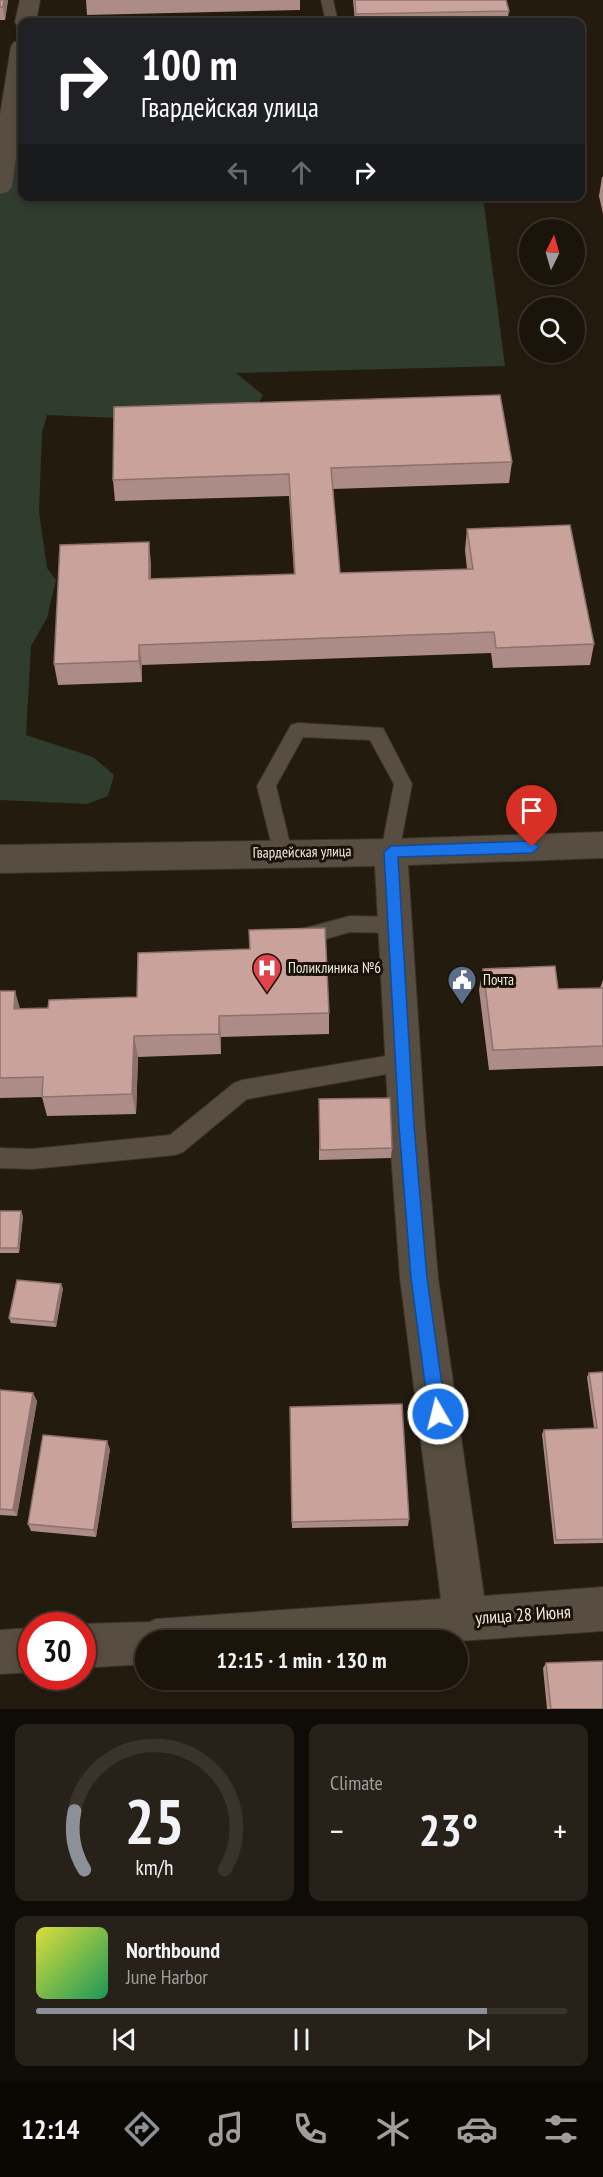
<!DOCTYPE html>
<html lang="en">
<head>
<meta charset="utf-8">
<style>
  :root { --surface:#1b140b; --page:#282119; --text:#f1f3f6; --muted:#a09e9d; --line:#39332c; --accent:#8c9099 }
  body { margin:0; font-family:"PT Sans Narrow",sans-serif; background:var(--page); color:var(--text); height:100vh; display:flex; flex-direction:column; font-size:22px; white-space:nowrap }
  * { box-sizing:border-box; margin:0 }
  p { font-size:20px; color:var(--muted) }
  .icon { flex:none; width:33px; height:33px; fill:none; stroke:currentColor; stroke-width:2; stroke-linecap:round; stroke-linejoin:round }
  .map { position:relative; height:1709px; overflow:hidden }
  .sheet { display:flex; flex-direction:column; gap:15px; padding:15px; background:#0f0b06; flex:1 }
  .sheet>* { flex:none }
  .hud { position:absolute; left:18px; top:18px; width:567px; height:183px; border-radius:12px; box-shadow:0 3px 9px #0003,0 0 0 2px var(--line); background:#202124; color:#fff; overflow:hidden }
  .needle { width:39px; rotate:5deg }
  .controls { position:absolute; left:519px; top:219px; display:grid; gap:12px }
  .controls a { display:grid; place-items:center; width:66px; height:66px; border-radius:50%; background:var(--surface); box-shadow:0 3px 9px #0003,0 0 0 2px var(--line); font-size:30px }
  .speed { position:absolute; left:18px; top:1612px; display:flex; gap:12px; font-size:30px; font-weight:700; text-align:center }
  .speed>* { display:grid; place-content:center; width:78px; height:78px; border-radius:50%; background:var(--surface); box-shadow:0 3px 9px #0003,0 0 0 2px var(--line); line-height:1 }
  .speed .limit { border:9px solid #d22; background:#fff; color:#111 }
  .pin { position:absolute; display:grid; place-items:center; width:51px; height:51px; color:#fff; margin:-62px -26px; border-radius:50% 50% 50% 0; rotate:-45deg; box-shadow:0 0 6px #0007 }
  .pin .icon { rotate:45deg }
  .me { position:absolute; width:66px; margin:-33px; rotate:352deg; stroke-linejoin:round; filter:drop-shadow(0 0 4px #0008) }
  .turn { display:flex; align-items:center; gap:21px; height:126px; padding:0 24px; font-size:27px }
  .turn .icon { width:78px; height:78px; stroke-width:2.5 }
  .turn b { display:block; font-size:42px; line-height:51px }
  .lanes { display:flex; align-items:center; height:57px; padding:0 24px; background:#0003; justify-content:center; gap:30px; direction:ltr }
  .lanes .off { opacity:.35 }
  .big { font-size:45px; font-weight:700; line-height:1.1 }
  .sheet .card { flex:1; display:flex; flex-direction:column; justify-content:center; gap:9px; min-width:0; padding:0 21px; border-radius:12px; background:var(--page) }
  .sheet .dial { align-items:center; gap:0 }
  .dial svg { height:156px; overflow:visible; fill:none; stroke:var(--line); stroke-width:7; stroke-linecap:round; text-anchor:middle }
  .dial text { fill:var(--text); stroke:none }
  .song { display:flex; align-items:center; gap:18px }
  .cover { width:72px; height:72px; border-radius:9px; background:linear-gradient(135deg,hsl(60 70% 55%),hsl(150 70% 35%)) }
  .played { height:6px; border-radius:3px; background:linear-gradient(90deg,var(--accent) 85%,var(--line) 85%) }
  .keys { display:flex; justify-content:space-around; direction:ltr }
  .heat { display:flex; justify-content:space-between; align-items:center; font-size:33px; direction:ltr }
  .sheet .tiles { flex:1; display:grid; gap:15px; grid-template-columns:1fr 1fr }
  .card:last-child { grid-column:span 2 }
  .trip { position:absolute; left:135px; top:1630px; width:333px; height:60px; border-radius:30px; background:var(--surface); box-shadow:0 3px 9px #0003,0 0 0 2px var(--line); font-weight:700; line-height:60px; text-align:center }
  .tab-bar { display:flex; height:96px; justify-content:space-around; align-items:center; background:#0b0804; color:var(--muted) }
  .tab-bar .icon { width:42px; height:42px }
  .tab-bar .current { color:var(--accent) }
  .tab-bar b { font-size:27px; color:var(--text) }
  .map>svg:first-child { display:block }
</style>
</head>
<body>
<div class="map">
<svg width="603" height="1709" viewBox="0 0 603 1709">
  <rect width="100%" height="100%" fill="#241b0f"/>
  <path fill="#2f3c2e" d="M22,165V196L483,197L505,366L236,373L263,395L254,412L186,421L47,415L42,433L39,512L47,568L56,580L47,618L31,646L26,735L93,757L114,775L108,796L87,804L0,800V168Z"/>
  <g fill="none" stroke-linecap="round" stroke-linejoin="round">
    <g stroke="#3a342d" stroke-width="2">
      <path id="service" d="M321,0H333L338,22H326Z
        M22,151V159H0V153Z
        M298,723L383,728L412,784L398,858L391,860L384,858L381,852L394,784L370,740L303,737L276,786L292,852L289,858L282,860L275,858L257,786L291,725Z
        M350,916L395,917L402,919L405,925L402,931L395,933L350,932L301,946L294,943L291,937L294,931Z
        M404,1053L412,1055L415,1062L412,1069L404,1071L247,1099L183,1152L175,1155L32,1169L0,1168V1148L32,1149L170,1135L234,1083L242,1080Z"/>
    </g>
    <g stroke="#3a342d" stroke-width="2">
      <path id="minor" d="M20,0H40L36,22H22V28L18,27L15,22Z
        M22,41V116L12,187L8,192L0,194V115L11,47L14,42Z
        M603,832V858L408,865L425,1126L438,1278L484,1596L603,1587V1631L458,1641H146V1664L82,1668V1626H77L82,1624L150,1622L156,1619L441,1599L400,1278L389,1126L375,866L0,873V845L391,839Z
        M32,1628V1672L0,1674V1630Z"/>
    </g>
    <use href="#service" fill="#574d40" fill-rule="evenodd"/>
    <use href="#minor" fill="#574d40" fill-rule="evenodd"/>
  </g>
  <path fill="#ad8b86" d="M0,0H8L5,20H0Z
    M86,0H300V10L87,15Z
    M353,0H506L509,11L507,22H355Z
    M602,177H603V214L599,196Z
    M114,407L512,462L509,483L333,489L340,573L467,569L465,550L467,529L594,644L590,665L493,668L491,653L142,665V682L58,685L54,664L151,563V579L294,574L289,496L115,501L113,480Z
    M483,969L558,989L600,988L603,980V1066L489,1070L479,990Z
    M0,991L20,1009L329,1013V1034L221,1037V1054L138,1057L136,1114L47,1116L42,1097L0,1098Z
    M319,1110L392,1148L391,1158L319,1160Z
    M0,1211L23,1216L19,1253H0Z
    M63,1288L56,1327L11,1323L9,1318Z
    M603,1372V1543L554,1544L542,1434L544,1430L594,1428L587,1377L589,1373Z
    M0,1390L37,1401L17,1516L0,1515Z
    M290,1407L409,1519L408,1526L292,1528Z
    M110,1449L96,1537L31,1531L28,1524Z
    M546,1663L603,1709H547L543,1668Z"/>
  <path fill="#8d716d" d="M4,0H8L5,20L3,7Z
    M149,542L151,563V600L149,579Z
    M139,645L142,665V682L139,661Z
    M15,991L21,1012L14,1009Z
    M219,1016L221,1037V1054L219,1034Z
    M134,1036L138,1057L136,1114L132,1094Z
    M21,1211L23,1216L19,1253L18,1248Z
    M61,1284L63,1288L56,1327L54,1322Z
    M33,1393L37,1401L17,1516L13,1510Z
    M107,1441L110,1449L96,1537L94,1530Z"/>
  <path fill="#c9a29c" stroke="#8d716d" stroke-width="1.5" d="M0,0H4L3,7H0Z
    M355,0H506L509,11L356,14Z
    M500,395L512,462L331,468L340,573L473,569L467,529L570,525L594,644L496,648L494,632L139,645V661L54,664L60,545L149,542V579L295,574L289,474L113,480L114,407Z
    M325,928L329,1013L219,1016V1034L134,1036L132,1094L42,1097L43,1077L0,1078V991H15L14,1009L48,1008L49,1000L137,997L138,953L250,949L249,930Z
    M555,966L558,989L603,988V1046L493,1050L483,969Z
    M390,1098L392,1148L320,1150L319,1099Z
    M0,1211H21L18,1248H0Z
    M17,1280L61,1284L54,1322L9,1318Z
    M603,1372V1539L556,1540L544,1430L597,1428L589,1373Z
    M0,1390L33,1393L13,1510L0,1509Z
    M402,1404L409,1519L292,1522L290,1407Z
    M43,1435L107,1441L94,1530L28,1524Z
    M603,1661V1709H551L546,1663Z"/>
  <path fill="#1a73e8" stroke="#114b97" stroke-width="1.5" d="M532,841L539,847L532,853L398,857L414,1126L427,1278L446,1414L444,1420L438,1423L432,1420L429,1414L411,1278L399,1126L384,852L391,846Z"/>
  <defs>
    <g id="hospital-pin" transform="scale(1.5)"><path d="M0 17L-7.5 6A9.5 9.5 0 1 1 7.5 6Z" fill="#e0444e" stroke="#1a1207"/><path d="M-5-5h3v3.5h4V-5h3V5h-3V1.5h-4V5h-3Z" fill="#fff"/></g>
    <g id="civic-pin" transform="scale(1.5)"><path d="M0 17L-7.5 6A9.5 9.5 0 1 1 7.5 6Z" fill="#5c6f8a" stroke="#1a1207"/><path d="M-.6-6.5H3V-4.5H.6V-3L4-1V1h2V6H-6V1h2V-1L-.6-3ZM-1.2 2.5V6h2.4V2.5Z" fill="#fff"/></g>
  </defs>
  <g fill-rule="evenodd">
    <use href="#hospital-pin" x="267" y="968"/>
    <use href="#civic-pin" x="462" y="980"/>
  </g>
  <g text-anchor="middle" stroke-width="6" stroke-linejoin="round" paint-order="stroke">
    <g font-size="15" fill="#f0ebe3" stroke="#1a1207">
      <text transform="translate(302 852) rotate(-1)" y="5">Гвардейская улица</text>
    </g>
    <g font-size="15" fill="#f0ebe3" stroke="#1a1207" text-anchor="start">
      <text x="288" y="973">Поликлиника №6</text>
      <text x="483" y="985">Почта</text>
    </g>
    <g font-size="18" fill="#f0ebe3" stroke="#1a1207">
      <text transform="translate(523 1615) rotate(-4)" y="6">улица 28 Июня</text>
    </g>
  </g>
</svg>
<div class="controls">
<a><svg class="needle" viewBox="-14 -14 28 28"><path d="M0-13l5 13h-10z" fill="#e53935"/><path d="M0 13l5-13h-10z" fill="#a09e9d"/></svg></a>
<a><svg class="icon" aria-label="search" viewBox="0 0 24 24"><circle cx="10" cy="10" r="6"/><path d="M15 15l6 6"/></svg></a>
</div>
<div class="speed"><div class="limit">30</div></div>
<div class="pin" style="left:532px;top:847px;background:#d93025"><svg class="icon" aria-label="arrive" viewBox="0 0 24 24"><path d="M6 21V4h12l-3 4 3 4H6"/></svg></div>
<svg class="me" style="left:438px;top:1414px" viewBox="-20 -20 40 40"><circle r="17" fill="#1a73e8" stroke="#fff" stroke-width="3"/><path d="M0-11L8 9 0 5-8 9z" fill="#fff"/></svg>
<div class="trip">12:15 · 1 min · 130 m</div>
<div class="hud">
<div class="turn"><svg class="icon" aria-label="right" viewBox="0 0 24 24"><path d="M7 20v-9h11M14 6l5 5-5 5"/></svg><div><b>100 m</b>Гвардейская улица</div></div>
<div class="lanes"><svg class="icon off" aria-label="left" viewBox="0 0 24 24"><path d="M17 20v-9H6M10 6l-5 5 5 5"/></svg><svg class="icon off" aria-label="ahead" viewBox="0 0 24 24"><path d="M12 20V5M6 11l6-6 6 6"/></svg><svg class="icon" aria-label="right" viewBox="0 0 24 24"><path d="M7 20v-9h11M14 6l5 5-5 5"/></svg></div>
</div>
</div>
<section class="sheet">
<div class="tiles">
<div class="card dial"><svg viewBox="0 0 100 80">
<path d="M14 69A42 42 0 1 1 86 69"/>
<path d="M14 69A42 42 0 0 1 9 39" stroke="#8c9099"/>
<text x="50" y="56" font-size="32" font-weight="700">25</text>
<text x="50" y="72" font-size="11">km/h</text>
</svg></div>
<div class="card"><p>Climate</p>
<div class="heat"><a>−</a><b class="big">23°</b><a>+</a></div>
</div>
<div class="card">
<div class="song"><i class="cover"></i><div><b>Northbound</b><p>June Harbor</p></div></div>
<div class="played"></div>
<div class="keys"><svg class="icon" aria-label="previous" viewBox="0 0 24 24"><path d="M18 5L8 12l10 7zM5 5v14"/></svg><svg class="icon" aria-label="pause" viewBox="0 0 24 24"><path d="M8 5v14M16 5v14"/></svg><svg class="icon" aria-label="next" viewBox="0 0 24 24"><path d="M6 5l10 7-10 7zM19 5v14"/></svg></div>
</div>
</div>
</section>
<nav class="tab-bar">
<b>12:14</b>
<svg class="icon current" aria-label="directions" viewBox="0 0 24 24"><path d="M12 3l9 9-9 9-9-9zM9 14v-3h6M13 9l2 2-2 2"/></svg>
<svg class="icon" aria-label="music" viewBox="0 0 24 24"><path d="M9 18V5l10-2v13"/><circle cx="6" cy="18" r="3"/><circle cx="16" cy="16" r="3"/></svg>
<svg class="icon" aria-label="phone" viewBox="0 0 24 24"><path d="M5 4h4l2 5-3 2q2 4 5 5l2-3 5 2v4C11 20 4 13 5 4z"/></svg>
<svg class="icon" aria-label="climate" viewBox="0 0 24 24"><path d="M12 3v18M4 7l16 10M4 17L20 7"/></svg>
<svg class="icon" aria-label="car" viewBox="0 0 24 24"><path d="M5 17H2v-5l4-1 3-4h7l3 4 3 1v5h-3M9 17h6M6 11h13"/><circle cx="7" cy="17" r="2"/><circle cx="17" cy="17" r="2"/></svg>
<svg class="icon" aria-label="filters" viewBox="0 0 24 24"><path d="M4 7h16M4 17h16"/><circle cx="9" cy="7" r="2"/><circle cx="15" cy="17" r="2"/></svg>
</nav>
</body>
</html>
